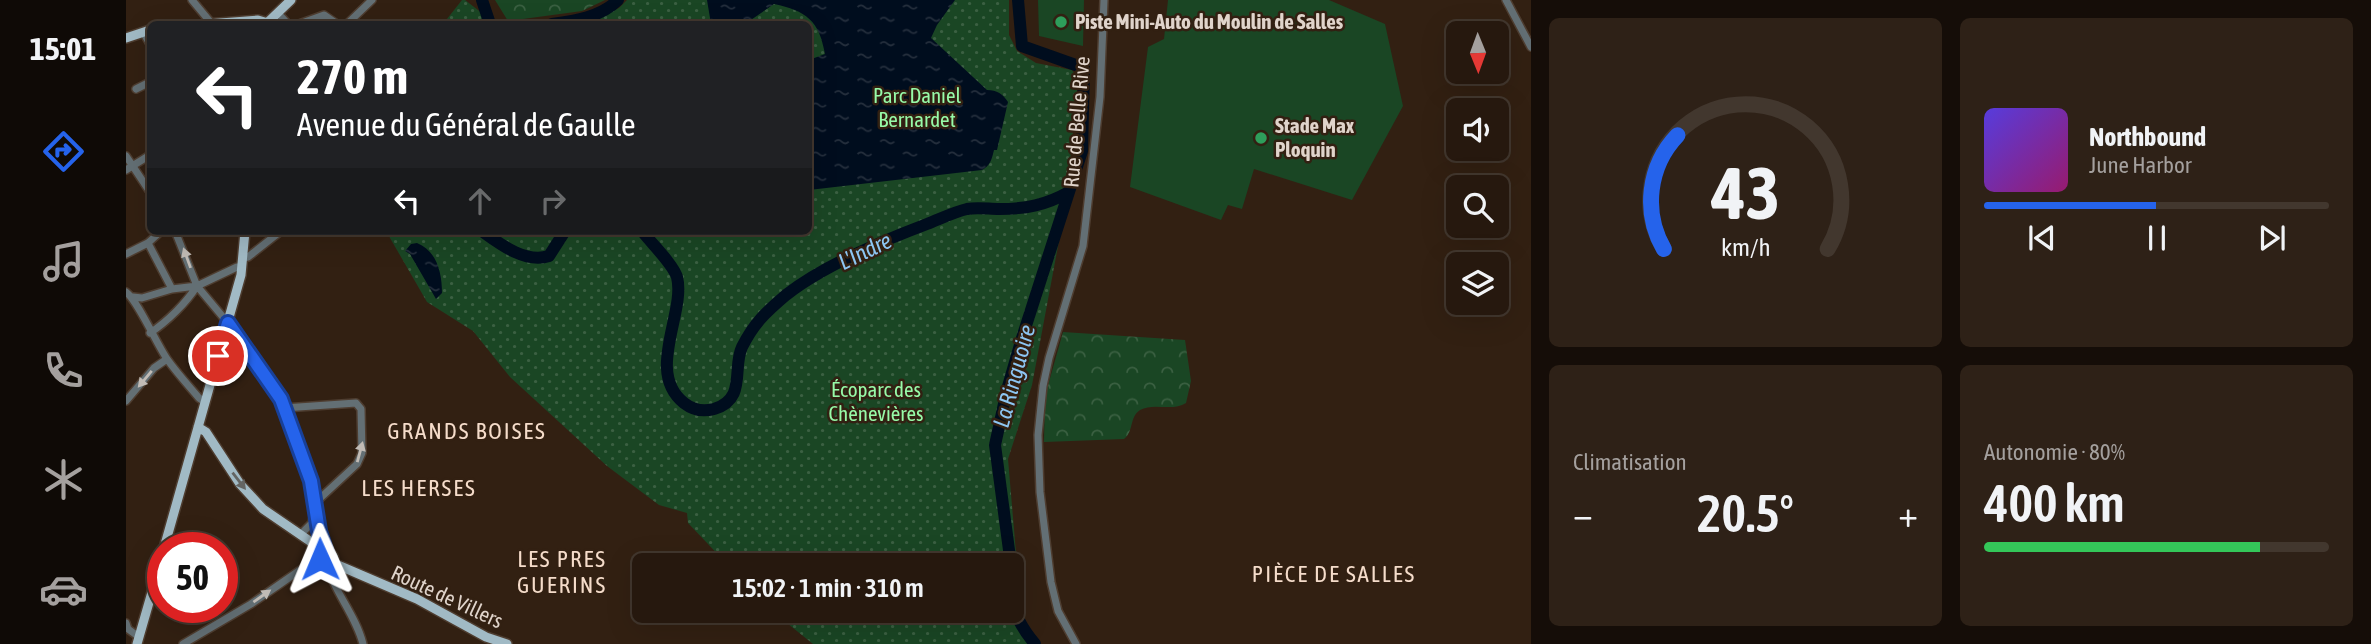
<!DOCTYPE html>
<html lang="fr">
<head>
<meta charset="utf-8">
<style>
  :root { --surface:#26180e; --page:#2e2117; --text:#f1f3f6; --muted:#a4a09e; --line:#42372e; --accent:#2563eb }
  body { margin:0; font-family:"Asap Condensed",sans-serif; background:var(--page); color:var(--text); height:100vh; display:flex; flex-direction:column; font-size:26px; white-space:nowrap }
  * { box-sizing:border-box; margin:0 }
  p { font-size:23px; color:var(--muted) }
  .icon { flex:none; width:38px; height:38px; fill:none; stroke:currentColor; stroke-width:2; stroke-linecap:round; stroke-linejoin:round }
  .map { position:relative; flex:1; overflow:hidden }
  .drawer { display:flex; flex-direction:column; gap:18px; padding:18px; background:#150d08; width:840px }
  .drawer>* { flex:none }
  .hud { position:absolute; left:21px; top:21px; width:665px; height:214px; border-radius:10px; box-shadow:0 7px 28px #0002,0 0 0 2px var(--line); background:#202124; color:#fff; overflow:hidden }
  .needle { width:46px; rotate:179deg }
  .fabs { position:absolute; left:1320px; top:21px; display:grid; gap:14px }
  .fabs a { display:grid; place-items:center; width:63px; height:63px; border-radius:10px; background:var(--surface); box-shadow:0 7px 28px #0002,0 0 0 2px var(--line); font-size:35px }
  .speed { position:absolute; left:21px; top:532px; display:flex; gap:14px; font-size:35px; font-weight:700; text-align:center }
  .speed>* { display:grid; place-content:center; width:91px; height:91px; border-radius:50%; background:var(--surface); box-shadow:0 7px 28px #0002,0 0 0 2px var(--line); line-height:1 }
  .speed .limit { border:10px solid #d22; background:#fff; color:#111 }
  .pin { position:absolute; display:grid; place-items:center; width:60px; height:60px; color:#fff; margin:-30px; border:4px solid #fff; border-radius:50%; box-shadow:0 2px 7px #0007 }
  .me { position:absolute; width:77px; margin:-38px; rotate:359deg; stroke-linejoin:round; filter:drop-shadow(0 0 5px #0008) }
  .turn { display:flex; align-items:center; gap:24px; height:147px; padding:0 35px; font-size:32px }
  .turn .icon { width:91px; height:91px; stroke-width:2.5 }
  .turn b { display:block; font-size:49px; line-height:60px }
  .lanes { display:flex; align-items:center; height:66px; padding:0 35px; background:#0003; justify-content:center; gap:35px; direction:ltr }
  .lanes .off { opacity:.35 }
  .big { font-size:52px; font-weight:600; line-height:1.1 }
  .drawer .tile { flex:1; display:flex; flex-direction:column; justify-content:center; gap:10px; min-width:0; padding:0 24px; border-radius:10px; background:var(--page) }
  .drawer .dial { align-items:center; gap:0 }
  .dial svg { height:182px; overflow:visible; fill:none; stroke:var(--line); stroke-width:7; stroke-linecap:round; text-anchor:middle }
  .dial text { fill:var(--text); stroke:none }
  .song { display:flex; align-items:center; gap:21px }
  .cover { width:84px; height:84px; border-radius:10px; background:linear-gradient(135deg,hsl(250 70% 55%),hsl(320 70% 35%)) }
  .played { height:7px; border-radius:4px; background:linear-gradient(90deg,var(--accent) 50%,var(--line) 50%) }
  .keys { display:flex; justify-content:space-around; direction:ltr }
  .heat { display:flex; justify-content:space-between; align-items:center; font-size:38px; direction:ltr }
  .charge { height:10px; border-radius:5px; background:linear-gradient(90deg,#34c759 80%,var(--line) 0) }
  .drawer .tiles { flex:1; display:grid; gap:18px; grid-template-columns:repeat(2,1fr) }
  .trip { position:absolute; left:506px; top:553px; width:392px; height:70px; border-radius:10px; background:var(--surface); box-shadow:0 7px 28px #0002,0 0 0 2px var(--line); font-weight:600; line-height:70px; text-align:center }
  main { display:flex; flex:1; min-height:0 }
  .tab-bar { display:flex; flex-direction:column; width:126px; justify-content:space-around; align-items:center; background:#0f0a06; color:var(--muted) }
  .tab-bar .icon { width:49px; height:49px }
  .tab-bar .current { color:var(--accent) }
  .tab-bar b { font-size:32px; color:var(--text) }
  .map>svg:first-child { display:block }
</style>
</head>
<body>
<main>
<nav class="tab-bar">
<b>15:01</b>
<svg class="icon current" aria-label="directions" viewBox="0 0 24 24"><path d="M12 3l9 9-9 9-9-9zM9 14v-3h6M13 9l2 2-2 2"/></svg>
<svg class="icon" aria-label="music" viewBox="0 0 24 24"><path d="M9 18V5l10-2v13"/><circle cx="6" cy="18" r="3"/><circle cx="16" cy="16" r="3"/></svg>
<svg class="icon" aria-label="phone" viewBox="0 0 24 24"><path d="M5 4h4l2 5-3 2q2 4 5 5l2-3 5 2v4C11 20 4 13 5 4z"/></svg>
<svg class="icon" aria-label="climate" viewBox="0 0 24 24"><path d="M12 3v18M4 7l16 10M4 17L20 7"/></svg>
<svg class="icon" aria-label="car" viewBox="0 0 24 24"><path d="M5 17H2v-5l4-1 3-4h7l3 4 3 1v5h-3M9 17h6M6 11h13"/><circle cx="7" cy="17" r="2"/><circle cx="17" cy="17" r="2"/></svg>
</nav>
<div class="map">
<svg width="1405" height="644" viewBox="0 0 1405 644">
  <defs>
    <pattern id="forest-crowns" width="20" height="18" patternUnits="userSpaceOnUse" patternTransform="scale(1.75)"><rect width="20" height="18" fill="#1a4624"/><path d="M2 6a3 3 0 1 1 6 0M12 15a3 3 0 1 1 6 0" fill="none" stroke="#3b6042"/></pattern>
    <pattern id="park-dots" width="8" height="8" patternUnits="userSpaceOnUse" patternTransform="scale(1.75)"><rect width="8" height="8" fill="#1a4624"/><path d="M2 2h.1M6 6h.1" fill="none" stroke="#3b6042" stroke-width="1.8" stroke-linecap="round"/></pattern>
    <pattern id="water-ripples" width="26" height="14" patternUnits="userSpaceOnUse" patternTransform="scale(1.75)"><rect width="26" height="14" fill="#000d1e"/><path d="M2 4q2-2 4 0t4 0M15 11q2-2 4 0t4 0" fill="none" stroke="#252f3d"/></pattern>
  </defs>
  <rect width="100%" height="100%" fill="#322012"/>
  <path fill="#1a4624" d="M912,0H958L957,46L913,36Z
    M1042,0H1203L1259,24L1277,106L1226,200L1128,169L1116,209L1102,205L1095,220L1004,187L1022,47L1038,39Z"/>
  <path fill="url(#forest-crowns)" d="M369,0H479L456,11L382,21Z
    M937,332L1059,340L1065,381L1060,403C1046,412 1028,402 1014,410C1003,417 1008,432 998,439L918,442L919,396Z"/>
  <path fill="url(#park-dots)" d="M336,0H339L370,24H317Z
    M501,0H883V35L891,51L910,63L946,70L951,79V92L942,182L939,189L941,198L906,385L882,459L897,635L903,644H687L646,611H886V565H602L562,523L561,513L533,505L481,466L384,377L347,331L301,302L260,231H682V24H457L493,8Z"/>
  <path fill="url(#water-ripples)" d="M581,0H829L811,25L805,38L861,90C871,90 877,94 882,102L871,150H868C866,159 864,166 856,170L683,190V60L699,54C693,20 680,11 648,4L619,24H585Z
    M291,243C311,251 316,273 316,293L310,299L284,254L279,251L285,244Z"/>
  <g fill="none" stroke-linecap="round" stroke-linejoin="round">
    <path stroke="#000d1e" stroke-width="12" d="M356,0L364,24
      M426,24C449,21 475,17 492,0
      M356,231C374,244 400,264 423,256L439,231
      M516,231C525,243 547,264 551,277C560,313 519,372 558,403C567,410 577,412 588,409C621,399 606,368 616,347C628,323 640,312 660,295C698,265 756,241 801,224C814,219 828,212 841,209C851,207 863,209 873,209C900,209 920,205 943,192L956,151L958,68L896,46L892,0
      M885,565L869,445L881,390L896,338L943,192
      M886,569C886,579 885,589 886,598C888,615 898,631 909,644"/>
    <g stroke="#4e3d30" stroke-width="10">
      <path id="minor" d="M66,0L86,24
        M1380,0L1405,47
        M152,13L162,24
        M173,24L198,15L211,24
        M221,24L246,0
        M17,32L24,44
        M10,89L24,82
        M0,156L24,192
        M0,170L24,155
        M49,231L71,286L102,323
        M22,243L46,289
        M0,254L22,243L35,231
        M117,258L122,257L155,231
        M0,292C12,301 30,343 41,359C51,373 62,385 73,398L79,402
        M7,297L16,298L46,289L71,286L111,267L116,268
        M24,333C42,321 60,303 71,286
        M0,401L28,368L41,359
        M158,408L230,403L235,409L236,453L231,464L190,502L186,523L174,535
        M201,567C210,594 230,616 237,644
        M0,623L2,629L13,637
        M57,644L125,604L183,564L195,563
        M950,644L932,611L925,582L914,492L912,435L917,386L923,358L957,246L974,97L978,0"/>
    </g>
    <g stroke="#4e3d30" stroke-width="12">
      <path id="major" d="M81,24L132,20L142,23
        M140,24L165,0
        M0,38L24,30
        M102,323L153,397L158,408L185,481L200,553
        M72,427L80,432L114,484L137,509L191,546L195,556
        M38,548L115,275L119,231
        M194 560a7 7 0 1 1 14 0a7 7 0 1 1-14 0Z
        M207,563L291,599L360,637L381,644
        M11,644L37,554"/>
    </g>
    <use href="#minor" stroke="#636f74" stroke-width="7"/>
    <use href="#major" stroke="#a1bac5" stroke-width="9"/>
  </g>
  <defs><path id="oneway-solid" d="M-6-.8H1V-3.2L6.5 0L1 3.2V.8H-6Z" transform="scale(1.75)"/></defs>
  <g fill="#c1bbb5">
    <use href="#oneway-solid" transform="translate(61 258) rotate(-110)"/>
    <use href="#oneway-solid" transform="translate(19 379) rotate(130)"/>
    <use href="#oneway-solid" transform="translate(234 452) rotate(-75)"/>
    <use href="#oneway-solid" transform="translate(136 596) rotate(-35)"/>
  </g>
  <use fill="#646563" href="#oneway-solid" transform="translate(113 481) rotate(52)"/>
  <g fill="none" stroke-linecap="round" stroke-linejoin="round">
    <g stroke="#184099" stroke-width="18">
      <path id="route" d="M92,356L102,323L155,399L185,481L193,531L200,553L194,559"/>
    </g>
    <use href="#route" stroke="#2563eb" stroke-width="12"/>
  </g>
  <g fill="#2e9e5b" stroke="#322012" stroke-width="2.5">
    <circle cx="935" cy="22" r="7"/>
    <circle cx="1135" cy="138" r="7"/>
  </g>
  <g text-anchor="middle" stroke-width="5" stroke-linejoin="round" paint-order="stroke">
    <g font-size="21" font-weight="bold" fill="#e0d4cb" stroke="#322012" text-anchor="start">
      <text x="949" y="29">Piste Mini-Auto du Moulin de Salles</text>
      <text x="1149" y="133">Stade Max<tspan x="1149" dy="24">Ploquin</tspan></text>
    </g>
    <g font-size="21" fill="#97faa8" stroke="#322012">
      <text x="791" y="103">Parc Daniel<tspan x="791" dy="24">Bernardet</tspan></text>
      <text x="750" y="397">Écoparc des<tspan x="750" dy="24">Chènevières</tspan></text>
    </g>
    <g font-size="21" fill="#e0d4cb" stroke="#322012">
      <text transform="translate(951 122) rotate(-85)" y="7">Rue de Belle Rive</text>
      <text transform="translate(321 597) rotate(25)" y="7">Route de Villers</text>
    </g>
    <g font-size="23" font-style="italic" fill="#8dc6f3" stroke="#322012">
      <text transform="translate(739 251) rotate(-26)" y="8">L'Indre</text>
      <text transform="translate(888 376) rotate(-75)" y="8">La Ringuoire</text>
    </g>
    <g font-size="23" letter-spacing="2" fill="#f5dcca" stroke="#322012">
      <text x="341" y="439">GRANDS BOISES</text>
      <text x="293" y="496">LES HERSES</text>
      <text x="436" y="567">LES PRES<tspan x="436" dy="26">GUERINS</tspan></text>
      <text x="1208" y="582">PIÈCE DE SALLES</text>
    </g>
  </g>
</svg>
<div class="fabs">
<a><svg class="needle" viewBox="-14 -14 28 28"><path d="M0-13l5 13h-10z" fill="#e53935"/><path d="M0 13l5-13h-10z" fill="#a4a09e"/></svg></a>
<a><svg class="icon" aria-label="sound" viewBox="0 0 24 24"><path d="M4 9h4l5-4v14l-5-4H4zM17 9q2 3 0 6"/></svg></a>
<a><svg class="icon" aria-label="search" viewBox="0 0 24 24"><circle cx="10" cy="10" r="6"/><path d="M15 15l6 6"/></svg></a>
<a><svg class="icon" aria-label="layers" viewBox="0 0 24 24"><path d="M12 4l9 5-9 5-9-5zM3 14l9 5 9-5"/></svg></a>
</div>
<div class="speed"><div class="limit">50</div></div>
<div class="pin" style="left:92px;top:356px;background:#d93025"><svg class="icon" aria-label="arrive" viewBox="0 0 24 24"><path d="M6 21V4h12l-3 4 3 4H6"/></svg></div>
<svg class="me" style="left:194px;top:559px" viewBox="-20 -20 40 40"><path d="M0-17L14 15 0 8-14 15z" fill="#2563eb" stroke="#fff" stroke-width="4"/></svg>
<div class="trip">15:02 · 1 min · 310 m</div>
<div class="hud">
<div class="turn"><svg class="icon" aria-label="left" viewBox="0 0 24 24"><path d="M17 20v-9H6M10 6l-5 5 5 5"/></svg><div><b>270 m</b>Avenue du Général de Gaulle</div></div>
<div class="lanes"><svg class="icon" aria-label="left" viewBox="0 0 24 24"><path d="M17 20v-9H6M10 6l-5 5 5 5"/></svg><svg class="icon off" aria-label="ahead" viewBox="0 0 24 24"><path d="M12 20V5M6 11l6-6 6 6"/></svg><svg class="icon off" aria-label="right" viewBox="0 0 24 24"><path d="M7 20v-9h11M14 6l5 5-5 5"/></svg></div>
</div>
</div>
<section class="drawer">
<div class="tiles">
<div class="tile dial"><svg viewBox="0 0 100 80">
<path d="M14 69A42 42 0 1 1 86 69"/>
<path d="M14 69A42 42 0 0 1 20 19" stroke="#2563eb"/>
<text x="50" y="56" font-size="32" font-weight="700">43</text>
<text x="50" y="72" font-size="11">km/h</text>
</svg></div>
<div class="tile">
<div class="song"><i class="cover"></i><div><b>Northbound</b><p>June Harbor</p></div></div>
<div class="played"></div>
<div class="keys"><svg class="icon" aria-label="previous" viewBox="0 0 24 24"><path d="M18 5L8 12l10 7zM5 5v14"/></svg><svg class="icon" aria-label="pause" viewBox="0 0 24 24"><path d="M8 5v14M16 5v14"/></svg><svg class="icon" aria-label="next" viewBox="0 0 24 24"><path d="M6 5l10 7-10 7zM19 5v14"/></svg></div>
</div>
<div class="tile"><p>Climatisation</p>
<div class="heat"><a>−</a><b class="big">20.5°</b><a>+</a></div>
</div>
<div class="tile"><p>Autonomie · 80%</p><b class="big">400 km</b><div class="charge"></div></div>
</div>
</section>
</main>
</body>
</html>
